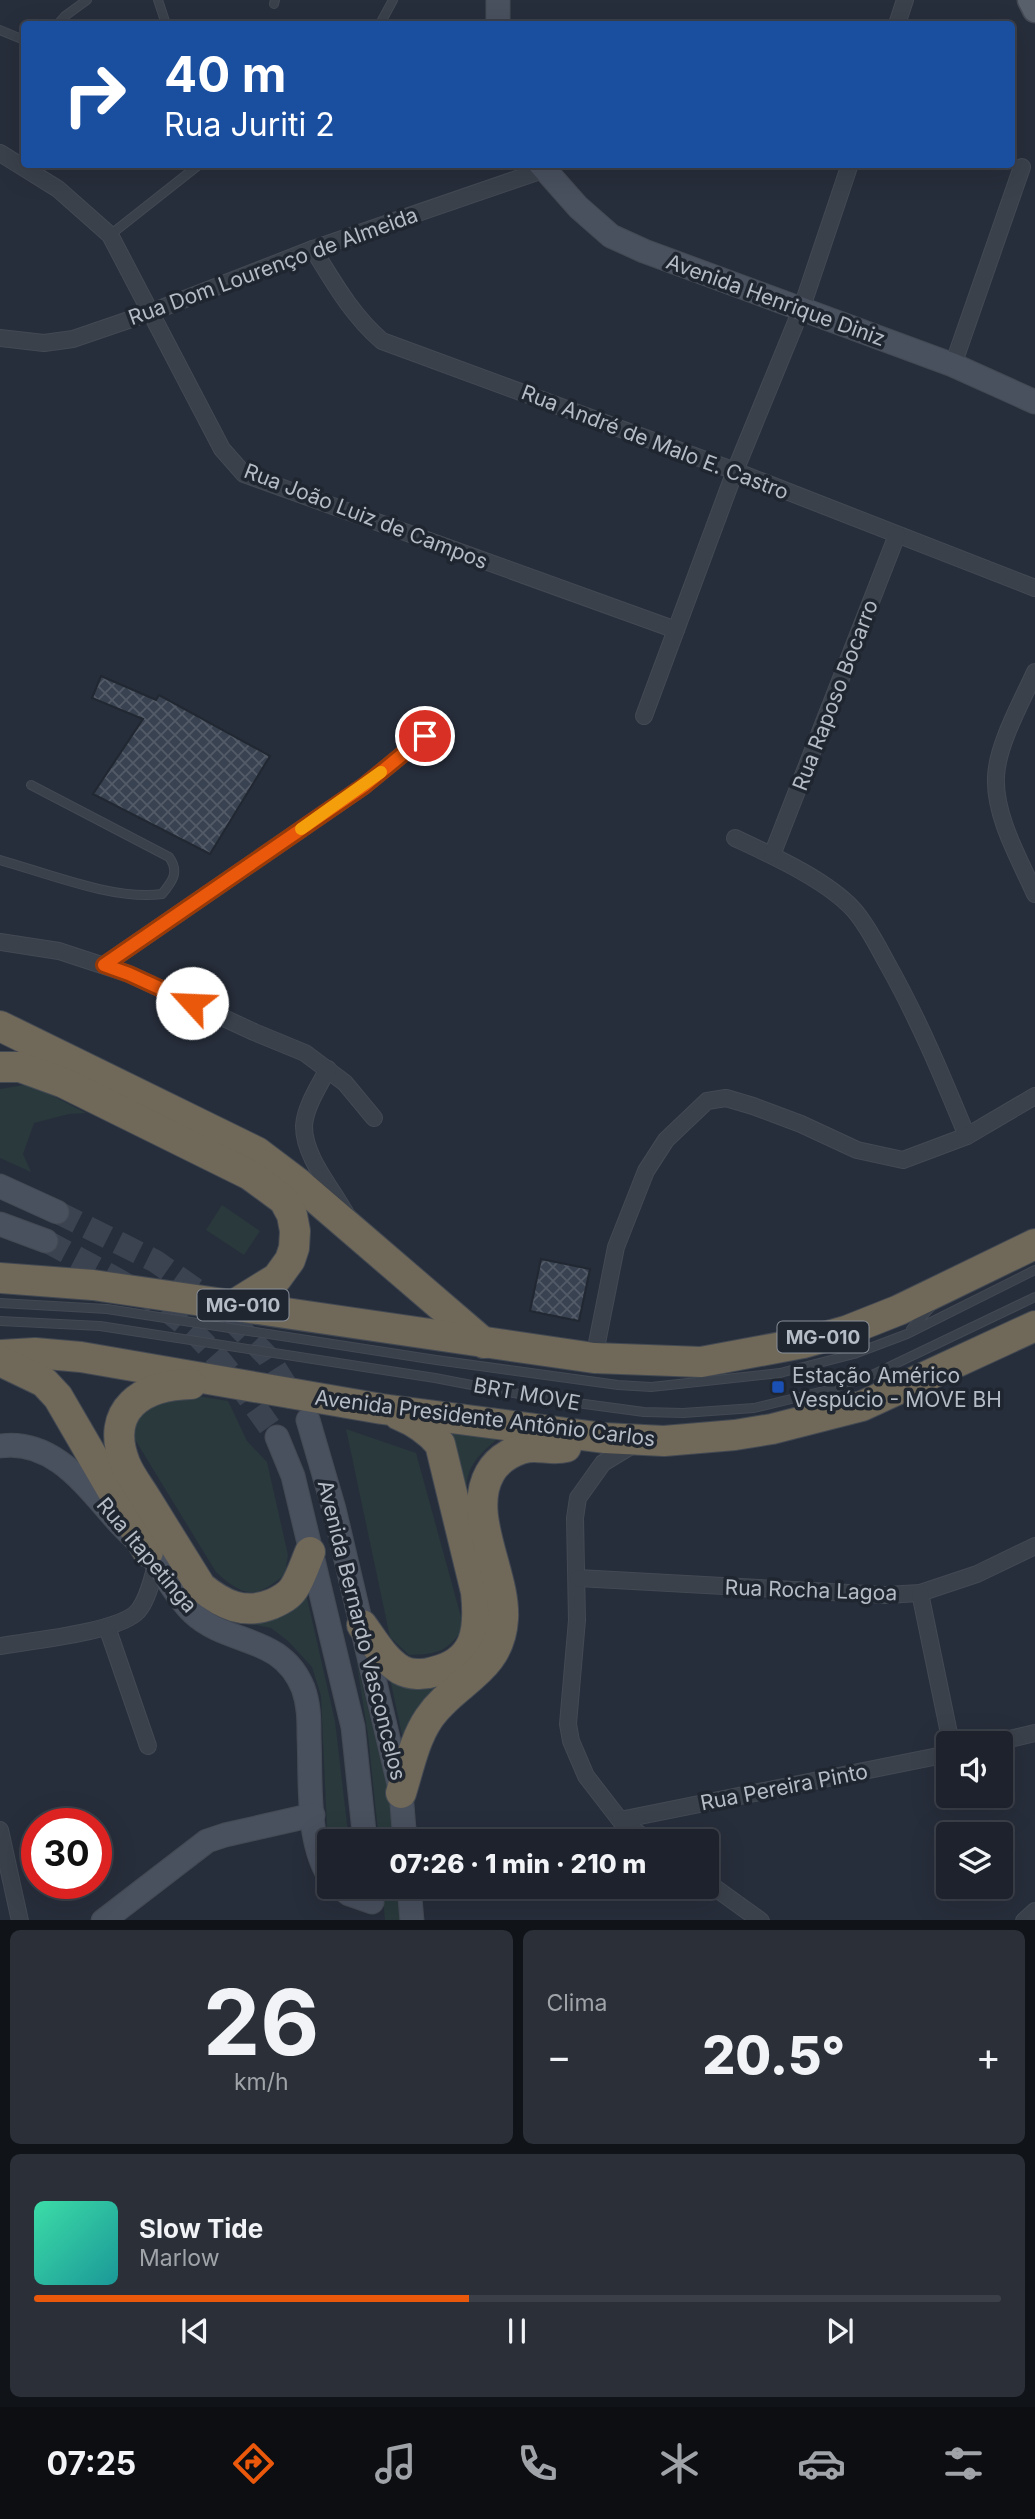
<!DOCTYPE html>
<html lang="pt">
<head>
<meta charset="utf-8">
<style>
  :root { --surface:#1d222c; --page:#2a2f38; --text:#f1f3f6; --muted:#a0a4a9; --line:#3b3f48; --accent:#ea580c }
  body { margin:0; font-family:Inter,sans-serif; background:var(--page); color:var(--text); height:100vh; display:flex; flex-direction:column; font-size:26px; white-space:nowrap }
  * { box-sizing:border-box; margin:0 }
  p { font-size:23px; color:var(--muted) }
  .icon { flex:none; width:38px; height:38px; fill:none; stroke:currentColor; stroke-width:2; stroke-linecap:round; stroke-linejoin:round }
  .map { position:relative; height:1920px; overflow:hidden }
  .panel { display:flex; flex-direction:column; gap:10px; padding:10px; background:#101318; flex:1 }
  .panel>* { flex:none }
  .guide { position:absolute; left:21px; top:21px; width:994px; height:147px; border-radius:7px; box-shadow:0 7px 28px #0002,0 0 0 2px var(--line); background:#1a4fa0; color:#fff; overflow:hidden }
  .fabs { position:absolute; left:936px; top:1731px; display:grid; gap:14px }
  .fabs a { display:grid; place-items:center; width:77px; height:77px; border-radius:7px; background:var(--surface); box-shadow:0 7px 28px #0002,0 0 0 2px var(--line); font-size:35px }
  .speed { position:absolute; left:21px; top:1808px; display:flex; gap:14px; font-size:35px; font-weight:700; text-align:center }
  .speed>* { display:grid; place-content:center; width:91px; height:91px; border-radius:50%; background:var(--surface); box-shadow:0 7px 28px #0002,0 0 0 2px var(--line); line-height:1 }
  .speed .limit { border:10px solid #d22; background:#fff; color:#111 }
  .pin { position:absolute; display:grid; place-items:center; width:60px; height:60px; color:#fff; margin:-30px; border:4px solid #fff; border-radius:50%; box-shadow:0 2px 7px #0007 }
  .me { position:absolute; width:77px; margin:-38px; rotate:295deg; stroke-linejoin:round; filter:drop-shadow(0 0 5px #0008) }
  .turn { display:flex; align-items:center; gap:24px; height:147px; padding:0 28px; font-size:32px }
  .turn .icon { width:91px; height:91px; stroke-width:2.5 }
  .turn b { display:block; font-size:49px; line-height:60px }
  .big { font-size:52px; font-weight:800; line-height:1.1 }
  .panel .widget { flex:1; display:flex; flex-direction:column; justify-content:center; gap:10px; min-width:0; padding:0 24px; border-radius:10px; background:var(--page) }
  .panel .dial { align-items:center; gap:0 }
  .dial b { font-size:91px; line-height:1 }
  .song { display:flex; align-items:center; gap:21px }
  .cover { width:84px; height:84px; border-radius:10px; background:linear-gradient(135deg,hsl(160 70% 55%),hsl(180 70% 35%)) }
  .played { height:7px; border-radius:4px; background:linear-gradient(90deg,var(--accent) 45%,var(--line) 45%) }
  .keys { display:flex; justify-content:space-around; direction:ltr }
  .heat { display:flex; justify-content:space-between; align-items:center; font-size:38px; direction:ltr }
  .panel .tiles { flex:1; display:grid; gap:10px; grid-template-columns:1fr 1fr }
  .widget:last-child { grid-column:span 2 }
  .trip { position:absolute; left:317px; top:1829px; width:402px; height:70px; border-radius:7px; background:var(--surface); box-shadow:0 7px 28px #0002,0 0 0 2px var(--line); font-weight:800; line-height:70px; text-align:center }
  .tab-bar { display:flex; height:112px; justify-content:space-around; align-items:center; background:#0c0e12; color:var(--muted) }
  .tab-bar .icon { width:49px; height:49px }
  .tab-bar .selected { color:var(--accent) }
  .tab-bar b { font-size:32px; color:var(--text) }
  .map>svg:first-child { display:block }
  .grass { fill:#29393c }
  .building { fill:url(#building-cross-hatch); stroke:#212832; stroke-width:2 }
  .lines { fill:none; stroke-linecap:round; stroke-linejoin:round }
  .secondary-tunnel { stroke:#3c4350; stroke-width:23; stroke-dasharray:23 11; stroke-linecap:butt }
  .lane-casing { stroke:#434a54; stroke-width:10 }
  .street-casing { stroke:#434a54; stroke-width:18 }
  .secondary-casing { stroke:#434a54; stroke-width:25 }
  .primary-casing { stroke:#434a54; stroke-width:27 }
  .highway-casing { stroke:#424953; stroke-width:32 }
  .lane { stroke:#3a414b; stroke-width:8 }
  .street { stroke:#3a414b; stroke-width:16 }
  .secondary { stroke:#49505e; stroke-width:23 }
  .primary { stroke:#58606b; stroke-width:24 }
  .highway { stroke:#706858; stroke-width:30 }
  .route-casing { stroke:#983908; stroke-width:18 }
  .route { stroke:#ea580c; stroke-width:12 }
  .slow { stroke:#f59e0b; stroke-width:12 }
  .transit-dot { fill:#1a4fb4; stroke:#1f2630; stroke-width:2.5 }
  .labels { text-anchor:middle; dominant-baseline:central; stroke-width:7; stroke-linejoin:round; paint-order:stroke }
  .shield { fill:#1f2630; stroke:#898f99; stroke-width:2 }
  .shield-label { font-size:19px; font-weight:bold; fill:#b6bcc6 }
  .street-label { font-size:21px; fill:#b6bcc6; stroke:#1f2630 }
  .poi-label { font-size:21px; fill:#b6bcc6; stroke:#1f2630; text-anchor:start }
</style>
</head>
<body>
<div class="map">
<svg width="1035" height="1921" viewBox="0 0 1035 1921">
  <defs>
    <pattern id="building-cross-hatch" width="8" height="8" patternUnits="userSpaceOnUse" patternTransform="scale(1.75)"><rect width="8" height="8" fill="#394250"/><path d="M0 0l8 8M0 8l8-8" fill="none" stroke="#535b68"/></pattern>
  </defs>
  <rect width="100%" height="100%" fill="#272e3b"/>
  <g class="grass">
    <path d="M30,1084L86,1113L69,1114L34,1123L23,1154L31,1172L0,1158V1089Z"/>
    <path d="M222,1205L260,1231L244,1255L206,1230Z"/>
    <path d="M173,1392L228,1401L247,1441L267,1462L288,1555L285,1574C257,1599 244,1598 216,1572L134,1438L133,1425L138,1409Z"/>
    <path d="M436,1426L502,1435C488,1447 470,1460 467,1481C463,1514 485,1558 492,1589C495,1601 498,1614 496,1626C488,1664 462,1669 438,1692C424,1707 413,1722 403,1739L389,1674C415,1686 434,1691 459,1673C479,1659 493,1640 494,1616C496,1590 481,1562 473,1538C461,1500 453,1462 436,1426Z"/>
    <path d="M346,1429L416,1453L464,1628C446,1652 439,1654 409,1655L390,1637Z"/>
    <path d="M304,1585L335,1721L349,1841H332L327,1828L321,1696L312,1667L288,1641L271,1628L237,1621Z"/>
    <path d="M356,1659L389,1795L394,1841H379L368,1735Z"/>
    <path d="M382,1887H398L401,1920H385Z"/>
  </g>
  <g class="building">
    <path d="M101,676L156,700L159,695L270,756L210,854L93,794L143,719L92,698Z"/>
    <path d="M541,1259L590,1269L579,1321L530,1311Z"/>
  </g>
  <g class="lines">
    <g class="secondary-tunnel">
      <path d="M57,1212L155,1261L215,1303L268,1357L297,1403"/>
      <path d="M46,1241C93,1267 144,1290 185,1325C222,1356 249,1399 277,1437"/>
    </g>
    <g class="lane-casing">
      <g id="lane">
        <path d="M158,0L166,24"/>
        <path d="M274,4L275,0"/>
        <path d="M58,24L65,16L87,0"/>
        <path d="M380,24L393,0"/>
        <path d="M0,30L24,40"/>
        <path d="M110,235L200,164"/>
        <path d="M0,860C46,873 116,901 162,894C172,882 180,872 169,857L31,785"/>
        <path d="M0,1303L107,1309L436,1360L618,1385L651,1387L780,1373L854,1354L907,1334L1035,1270"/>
        <path d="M0,1321L100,1326L435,1378L540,1398L644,1412L683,1413L754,1408L828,1390L872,1375L1035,1297"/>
        <path d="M911,1329L931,1307"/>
      </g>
    </g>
    <g class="street-casing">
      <g id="street">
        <path d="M897,24L905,0"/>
        <path d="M0,153L58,189L110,235L222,449L244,474L676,630"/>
        <path d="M313,249C334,283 352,315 382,341L735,471L1035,588"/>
        <path d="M0,338L44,343L73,339L149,313L313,249L543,170"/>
        <path d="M953,365L1022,167"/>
        <path d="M1035,672C1022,701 997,745 996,777C994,816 1020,860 1035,894"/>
        <path d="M644,716L735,471L801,310L850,164"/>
        <path d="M735,838C771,855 827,880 854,910C868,926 878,947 888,965C919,1020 943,1078 967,1136"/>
        <path d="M772,855L897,535"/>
        <path d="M0,942L59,951L129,974L254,1032L305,1053L345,1083L374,1118"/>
        <path d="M104,965L364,786L425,736"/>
        <path d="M328,1069C319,1086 305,1107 304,1126C304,1158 333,1189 347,1216"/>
        <path d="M594,1358L616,1247L646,1171L666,1140L707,1101L726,1098L753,1106L801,1124L857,1150L903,1160L967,1136L1035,1096"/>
        <path d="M636,1443L603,1463L578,1498L575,1518L577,1620L568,1724L571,1741L586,1776L620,1820L649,1841"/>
        <path d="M578,1578L886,1595L920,1593L977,1574L1035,1546"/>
        <path d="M920,1593L951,1743"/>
        <path d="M107,1627L148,1746"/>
        <path d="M0,1646C30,1641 120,1632 138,1611C148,1599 152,1579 156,1565"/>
        <path d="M993,1743L1035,1733"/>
        <path d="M620,1820L948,1754"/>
        <path d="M0,1830L20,1921"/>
        <path d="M707,1882L761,1921"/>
        <path d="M1024,1921L1035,1911"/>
      </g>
    </g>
    <g class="secondary-casing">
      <g id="secondary">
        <path d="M498,24V0"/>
        <path d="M540,164L578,207L611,236L644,251L953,365L1035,402"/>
        <path d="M0,1186L57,1212"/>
        <path d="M0,1224L46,1241"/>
        <path d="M308,1420L334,1509L401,1793L405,1841"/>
        <path d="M277,1437L293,1476L353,1727L365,1841"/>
        <path d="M0,1446C56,1438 89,1491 122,1526C131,1536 141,1543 149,1553C164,1572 175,1596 193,1613C228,1646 281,1634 303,1688C309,1704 309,1720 309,1736C311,1778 306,1840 329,1876"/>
        <path d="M339,1886L349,1894L372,1902"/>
        <path d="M409,1886L412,1921"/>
        <path d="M103,1921L207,1841L225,1835L313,1815"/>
      </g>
    </g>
    <g class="primary-casing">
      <path id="primary" d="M1030,0L1035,10"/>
    </g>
    <g class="highway-casing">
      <g id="highway">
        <path d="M0,1026L257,1152L298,1183L484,1343"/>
        <path d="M0,1067H20L64,1083L250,1175L284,1200L292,1215L295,1231L294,1248L290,1260L277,1278L235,1304"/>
        <path d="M0,1278L93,1285L594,1358L701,1362L803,1343L846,1331L899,1310L1035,1244"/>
        <path d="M0,1355L35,1353L81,1357L382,1409L604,1438L664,1441L735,1435L772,1429L862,1406L1035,1326"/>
        <path d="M0,1361L44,1382L58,1397L148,1552"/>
        <path d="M191,1384C143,1385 104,1409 125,1463C130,1476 140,1488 147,1500C165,1529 183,1558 201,1587C223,1605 244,1615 272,1604C281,1600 289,1596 294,1588C301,1577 305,1564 310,1552"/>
        <path d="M362,1625C373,1640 384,1660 401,1670C410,1675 424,1675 433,1672C477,1662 480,1630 476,1592L440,1444C428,1430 416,1422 399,1415"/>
        <path d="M401,1793C409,1768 414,1740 429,1718C454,1681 500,1672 503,1619C506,1574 466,1515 490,1473C498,1458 518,1447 534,1447C545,1447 555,1450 566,1447"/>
      </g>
    </g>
    <use href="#lane" class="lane"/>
    <use href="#street" class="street"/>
    <use href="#secondary" class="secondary"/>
    <use href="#primary" class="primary"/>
    <use href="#highway" class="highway"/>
  </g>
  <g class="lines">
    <g class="route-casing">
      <path id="route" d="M192,1003L129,974L104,965L364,786L425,736"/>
    </g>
    <use href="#route" class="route"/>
    <path class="slow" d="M301,829L381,772"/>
  </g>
  <rect class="transit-dot" x="771" y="1380" width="14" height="14" rx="3.5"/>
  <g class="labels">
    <g class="shield">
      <rect x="197.5" y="1289.5" width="91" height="31" rx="5"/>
      <rect x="777.5" y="1321.5" width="91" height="31" rx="5"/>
    </g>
    <g class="shield-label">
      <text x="243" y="1305">MG-010</text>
      <text x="823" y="1337">MG-010</text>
    </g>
    <g class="street-label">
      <text transform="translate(273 266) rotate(-20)">Rua Dom Lourenço de Almeida</text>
      <text transform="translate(776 300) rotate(20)">Avenida Henrique Diniz</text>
      <text transform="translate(655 442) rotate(21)">Rua André de Malo E. Castro</text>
      <text transform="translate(366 516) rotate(21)">Rua João Luiz de Campos</text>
      <text transform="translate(835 695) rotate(-69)">Rua Raposo Bocarro</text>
      <text transform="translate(527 1394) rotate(10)">BRT MOVE</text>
      <text transform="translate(485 1418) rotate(7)">Avenida Presidente Antônio Carlos</text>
      <text transform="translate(147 1555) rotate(50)">Rua Itapetinga</text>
      <text transform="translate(811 1590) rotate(2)">Rua Rocha Lagoa</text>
      <text transform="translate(362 1630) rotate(76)">Avenida Bernardo Vasconcelos</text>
      <text transform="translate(784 1787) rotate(-11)">Rua Pereira Pinto</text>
    </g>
    <g class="poi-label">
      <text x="792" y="1375">Estação Américo<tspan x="792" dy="24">Vespúcio - MOVE BH</tspan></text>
    </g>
  </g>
</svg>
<div class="fabs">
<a><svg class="icon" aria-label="sound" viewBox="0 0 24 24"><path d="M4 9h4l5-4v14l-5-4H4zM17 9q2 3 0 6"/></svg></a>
<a><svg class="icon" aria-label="layers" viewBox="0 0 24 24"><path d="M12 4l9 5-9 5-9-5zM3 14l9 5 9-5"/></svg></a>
</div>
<div class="speed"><div class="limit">30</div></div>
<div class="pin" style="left:425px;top:736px;background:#d93025"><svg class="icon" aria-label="arrive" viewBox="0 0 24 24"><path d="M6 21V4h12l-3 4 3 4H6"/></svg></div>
<svg class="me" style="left:192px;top:1003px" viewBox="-20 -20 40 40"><circle r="19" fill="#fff"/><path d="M0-13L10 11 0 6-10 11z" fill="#ea580c"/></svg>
<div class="trip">07:26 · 1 min · 210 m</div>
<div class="guide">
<div class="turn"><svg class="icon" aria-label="right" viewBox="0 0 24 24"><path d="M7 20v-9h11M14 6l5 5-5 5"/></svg><div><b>40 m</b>Rua Juriti 2</div></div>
</div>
</div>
<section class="panel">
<div class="tiles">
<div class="widget dial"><b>26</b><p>km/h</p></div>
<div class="widget"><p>Clima</p>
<div class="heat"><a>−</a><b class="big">20.5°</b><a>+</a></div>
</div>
<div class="widget">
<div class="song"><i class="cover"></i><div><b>Slow Tide</b><p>Marlow</p></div></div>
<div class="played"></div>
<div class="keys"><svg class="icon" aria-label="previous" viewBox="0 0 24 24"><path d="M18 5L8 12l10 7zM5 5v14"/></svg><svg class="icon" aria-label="pause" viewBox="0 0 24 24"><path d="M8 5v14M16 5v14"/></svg><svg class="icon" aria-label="next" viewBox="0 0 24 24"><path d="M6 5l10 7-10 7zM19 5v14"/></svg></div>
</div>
</div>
</section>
<nav class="tab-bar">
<b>07:25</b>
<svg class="icon selected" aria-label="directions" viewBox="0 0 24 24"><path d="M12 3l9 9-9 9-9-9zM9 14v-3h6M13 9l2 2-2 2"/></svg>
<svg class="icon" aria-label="music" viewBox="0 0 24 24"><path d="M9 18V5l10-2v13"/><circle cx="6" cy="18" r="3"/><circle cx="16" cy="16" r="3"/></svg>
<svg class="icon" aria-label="phone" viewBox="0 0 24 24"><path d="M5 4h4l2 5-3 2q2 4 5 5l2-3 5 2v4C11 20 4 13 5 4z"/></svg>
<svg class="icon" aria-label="climate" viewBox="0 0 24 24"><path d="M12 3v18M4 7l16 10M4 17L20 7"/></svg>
<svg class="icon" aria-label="car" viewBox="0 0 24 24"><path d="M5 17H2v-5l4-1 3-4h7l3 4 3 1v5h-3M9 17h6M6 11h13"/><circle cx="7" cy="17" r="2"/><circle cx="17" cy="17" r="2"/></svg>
<svg class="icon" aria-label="filters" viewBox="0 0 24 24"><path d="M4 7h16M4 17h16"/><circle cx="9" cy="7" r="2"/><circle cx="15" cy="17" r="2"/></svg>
</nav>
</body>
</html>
